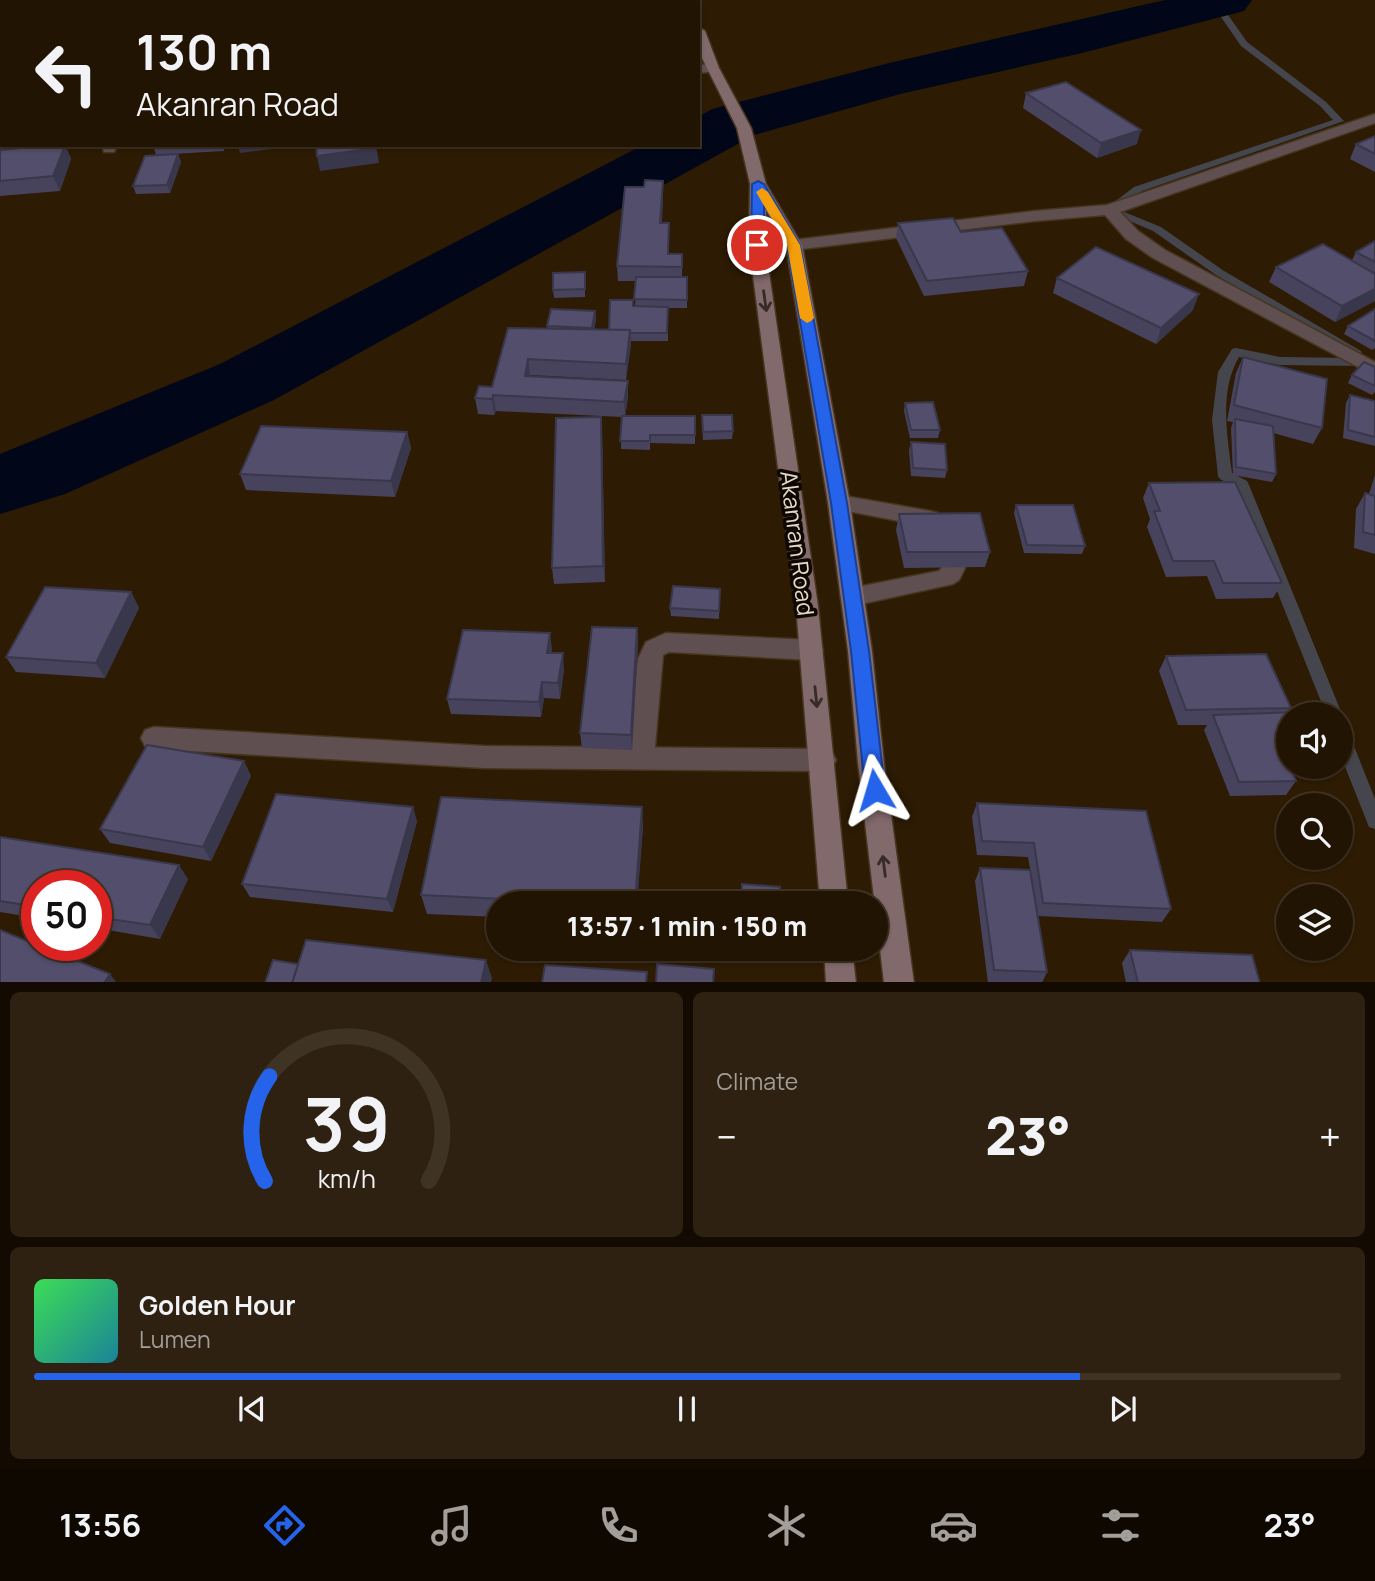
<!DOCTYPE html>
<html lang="en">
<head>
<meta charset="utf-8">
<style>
  :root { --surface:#221402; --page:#2e2111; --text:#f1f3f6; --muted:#a29e99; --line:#3f3324; --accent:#2563eb }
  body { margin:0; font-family:Manrope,sans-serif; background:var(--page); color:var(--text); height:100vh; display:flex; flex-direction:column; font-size:26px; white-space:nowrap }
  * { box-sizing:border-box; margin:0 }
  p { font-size:23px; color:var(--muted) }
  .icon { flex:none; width:38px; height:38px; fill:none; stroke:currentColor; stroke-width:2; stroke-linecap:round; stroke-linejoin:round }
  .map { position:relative; height:982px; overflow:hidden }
  .sheet { display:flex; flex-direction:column; gap:10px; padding:10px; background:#130b01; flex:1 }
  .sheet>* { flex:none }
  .top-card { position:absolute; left:0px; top:0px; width:700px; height:147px; box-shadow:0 2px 5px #0004,0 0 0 2px var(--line); background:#221402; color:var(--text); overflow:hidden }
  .tools { position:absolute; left:1276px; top:702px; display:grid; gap:14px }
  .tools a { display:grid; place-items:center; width:77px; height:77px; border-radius:50%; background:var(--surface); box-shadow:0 2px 5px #0004,0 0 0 2px var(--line); font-size:35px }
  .speed { position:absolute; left:21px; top:870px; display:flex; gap:14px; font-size:35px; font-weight:700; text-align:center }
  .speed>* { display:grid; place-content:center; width:91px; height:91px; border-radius:50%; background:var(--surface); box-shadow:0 2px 5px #0004,0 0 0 2px var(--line); line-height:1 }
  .speed .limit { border:10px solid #d22; background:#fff; color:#111 }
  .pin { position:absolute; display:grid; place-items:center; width:60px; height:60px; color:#fff; margin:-30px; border:4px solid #fff; border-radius:50%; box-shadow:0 2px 7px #0007 }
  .me { position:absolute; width:77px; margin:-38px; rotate:353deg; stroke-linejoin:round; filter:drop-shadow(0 0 5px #0008) }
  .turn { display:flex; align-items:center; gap:24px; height:147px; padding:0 21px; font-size:32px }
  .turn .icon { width:91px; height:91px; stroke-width:2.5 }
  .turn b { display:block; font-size:49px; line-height:60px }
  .big { font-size:52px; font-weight:800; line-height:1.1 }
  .sheet .widget { flex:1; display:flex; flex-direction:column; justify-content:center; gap:10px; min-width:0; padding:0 24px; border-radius:10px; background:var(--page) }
  .sheet .dial { align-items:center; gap:0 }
  .dial svg { height:182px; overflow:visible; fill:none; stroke:var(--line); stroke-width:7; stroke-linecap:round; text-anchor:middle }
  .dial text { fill:var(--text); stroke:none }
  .song { display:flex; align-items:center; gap:21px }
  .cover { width:84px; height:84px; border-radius:10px; background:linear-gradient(135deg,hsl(130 70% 55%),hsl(190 70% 35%)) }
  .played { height:7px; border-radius:4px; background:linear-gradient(90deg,var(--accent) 80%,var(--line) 80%) }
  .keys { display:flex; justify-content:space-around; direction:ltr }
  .heat { display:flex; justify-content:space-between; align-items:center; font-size:38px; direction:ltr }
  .sheet .tiles { flex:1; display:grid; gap:10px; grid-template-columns:1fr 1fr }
  .widget:last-child { grid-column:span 2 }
  .trip { position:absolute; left:486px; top:891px; width:402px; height:70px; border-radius:35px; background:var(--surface); box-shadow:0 2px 5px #0004,0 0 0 2px var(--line); font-weight:800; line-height:70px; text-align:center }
  .menu { display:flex; height:112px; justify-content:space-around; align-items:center; background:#0e0801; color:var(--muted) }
  .menu .icon { width:49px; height:49px }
  .menu .active { color:var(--accent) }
  .menu b { font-size:32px; color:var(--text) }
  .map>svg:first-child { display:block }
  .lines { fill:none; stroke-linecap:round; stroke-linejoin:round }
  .stream { fill:#45464d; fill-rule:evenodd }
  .river { fill:#010718; fill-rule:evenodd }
  .lane-casing { stroke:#47361f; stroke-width:3 }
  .street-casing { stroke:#47361f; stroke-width:3 }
  .secondary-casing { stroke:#47361f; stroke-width:3 }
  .lane { fill:#5f4f50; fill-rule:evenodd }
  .street { fill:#5f4f50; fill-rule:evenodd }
  .secondary { fill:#82696b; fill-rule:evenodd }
  .wall { fill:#47435c }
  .shaded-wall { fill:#39374b }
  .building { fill:#524e6b; stroke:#39374b; stroke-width:2 }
  .oneway { stroke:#372a27 }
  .route { fill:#2563eb; stroke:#184099; stroke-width:2 }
  .slow { fill:#f59e0b }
  .labels { text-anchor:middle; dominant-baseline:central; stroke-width:7; stroke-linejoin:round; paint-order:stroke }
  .street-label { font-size:23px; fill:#e5d9ca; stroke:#0f0802 }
</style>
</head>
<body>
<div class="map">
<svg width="1375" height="983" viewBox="0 0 1375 983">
  <rect width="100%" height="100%" fill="#2d1b03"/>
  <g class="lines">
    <g class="stream">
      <path d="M1213,2H1219L1247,42L1326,102L1344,121L1142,191L1117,209L1161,227L1224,271L1361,351L1365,362L1359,366L1280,365L1239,357C1219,391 1227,435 1232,473L1247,481L1249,485L1342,714L1340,718V714H1326L1236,488L1220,479L1218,476L1212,420L1218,372L1232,349L1236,348L1280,357L1351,358L1350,353L1216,275L1153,231L1104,210L1134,187L1333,120L1320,106L1241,46L1212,4Z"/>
      <path d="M1340,724L1346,726L1348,731L1375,799V829L1369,827L1340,754Z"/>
    </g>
    <path class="river" d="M1165,0H1252L1244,11L1082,53L900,94L754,135L274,400L65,494L0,514V454L220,364L643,145H698V117L712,109L889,63Z"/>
    <g class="lane-casing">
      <g id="lane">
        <path d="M712,64L719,68L717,71L698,73V65Z"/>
        <path d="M102,145H118L114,152H104Z"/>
        <path d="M839,495L930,511L938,513L941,519L938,525L930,527L832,508L828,503L832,498Z"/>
        <path d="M954,559L962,562L965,568L959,580L953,584L852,606L844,603L841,597L844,591L852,588L939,571L946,562Z"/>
        <path d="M666,633L811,640L819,643L823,650L819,657L811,660L669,652L663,655L654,758L650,766L641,769L632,766L628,758L638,659L646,642Z"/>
      </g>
    </g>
    <g class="street-casing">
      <g id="street">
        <rect x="0" y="72" width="2" height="8"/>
        <path d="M1375,114V123L1120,212L1138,231L1165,250L1375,362V376L1153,258L1126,239L1105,215L1035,221L794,250L786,245L794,240L1035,211L1107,205Z"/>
        <path d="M154,727L484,746L823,749L832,752L836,760L832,768L823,771L484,768L154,749L145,746L141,738L145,730Z"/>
      </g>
    </g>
    <g class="secondary-casing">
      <g id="secondary">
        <path d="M680,0H692L693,2H680Z"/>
        <path d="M698,27L705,31L719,68L751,128L766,184L802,245L850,503L872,651L884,763L914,983H884L858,763L848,651L828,503L786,245L766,211L765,245L818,606L848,903H820L796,606L749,245L750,184L737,128L698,50Z"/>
        <path d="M824,948H852L856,983H826Z"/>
      </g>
    </g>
    <use href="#lane" class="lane"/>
    <use href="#street" class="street"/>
    <use href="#secondary" class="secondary"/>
  </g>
  <g class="wall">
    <path d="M0,0H77V1L65,2H2V53H0Z"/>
    <path d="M0,81L2,145H65L71,159L60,191L0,196Z"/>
    <path d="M1026,93L1137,144L1097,158L1023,108Z"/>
    <path d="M1375,136V172L1350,159L1356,144Z"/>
    <path d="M153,145H225L224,151L156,155Z"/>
    <path d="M178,154L181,162L170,193L136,194L133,186Z"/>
    <path d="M663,181L662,223H669V254H682V277H687V308H668V341H631L626,380L530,375V377L628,381V397L625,416H695V444L650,443V450L621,449L622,417L496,411L494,415L478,414L475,398L492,387L548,329L547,326L595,311L596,319L594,330H609L633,306H635L636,281H618L617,266L644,187Z"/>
    <path d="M898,223L961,232L1028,271L1024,286L924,296L896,238Z"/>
    <path d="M1375,241V301L1335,322L1269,282L1276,267L1352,260L1356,252Z"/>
    <path d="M585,272V297L554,298L553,290Z"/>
    <path d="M1057,278L1193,310L1156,344L1053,293Z"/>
    <path d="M1375,309V348L1372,350L1344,334L1348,326Z"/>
    <path d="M1243,357L1322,428L1313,444L1273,433L1276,474L1272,482L1233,475L1231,428L1233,422L1227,421L1236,373Z"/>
    <path d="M1375,367V392L1372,395L1348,383L1352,375Z"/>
    <path d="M1350,395L1375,401V446L1343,438L1346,403Z"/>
    <path d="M905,403L940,430L938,438H910L904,411Z"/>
    <path d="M702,415L733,431L732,439L703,440Z"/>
    <path d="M407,432L411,448L395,497L246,490L240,474Z"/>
    <path d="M602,432L605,582L554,584L552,568Z"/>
    <path d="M911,442L947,470L945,478L911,476L909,450Z"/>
    <path d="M1375,475V554L1354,548L1356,509L1365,493L1369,494Z"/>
    <path d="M1149,483L1282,583L1273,598L1216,599L1207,576L1166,577L1147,527L1150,519L1143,498Z"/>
    <path d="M1016,505L1085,546L1082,554L1024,553L1014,513Z"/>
    <path d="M899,514L990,552L985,567L904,568L896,530Z"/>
    <path d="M720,589L719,619L671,616L670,608Z"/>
    <path d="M131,592L139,608L105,678L16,672L6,657Z"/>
    <path d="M637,628L638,644L632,750L582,748L580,733Z"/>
    <path d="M552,649L551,653L564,669L560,699L544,698L541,717L451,714L447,699Z"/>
    <path d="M1166,656L1291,708L1288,712V753H1284L1296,781L1286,795L1230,796L1204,730L1207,725H1178L1159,671Z"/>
    <path d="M244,761L251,776L211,861L110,843L100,829Z"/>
    <path d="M977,803L1171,909L1162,922L1038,916L1047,972L1042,983H988L975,881L980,868L1030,869L1028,857L977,855L972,817Z"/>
    <path d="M417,821L393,912L250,897L242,884Z"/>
    <path d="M643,827L637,903H499V917L427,914L421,895Z"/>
    <path d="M0,837L188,879L160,939L96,928V886H37V918L0,912Z"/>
    <path d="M673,948H793L792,958Z"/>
    <path d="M1130,950L1260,983H1126L1122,963Z"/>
  </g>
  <g class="shaded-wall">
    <path d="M507,0H538L539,2H508Z"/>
    <path d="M1141,130L1137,144L1097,158L1101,143Z"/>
    <path d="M0,144H2V145H55L0,160Z"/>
    <path d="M65,145L71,159L60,191L53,176Z"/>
    <path d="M238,145H303L240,153Z"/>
    <path d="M376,145L379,163L320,171L317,156Z"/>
    <path d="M178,154L181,162L170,193L167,185Z"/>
    <path d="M663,181V196L661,238L660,223Z"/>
    <path d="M1375,289V301L1335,322L1342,306Z"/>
    <path d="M1199,294L1193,310L1156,344L1161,328Z"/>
    <path d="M595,311L596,319L593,336L592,328Z"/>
    <path d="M630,330L631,346L626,380V364Z"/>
    <path d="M528,359L530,375L527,392L525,376Z"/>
    <path d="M628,381V397L625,417L624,402Z"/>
    <path d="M493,395L496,411L494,415L492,399Z"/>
    <path d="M601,417L602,432L605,582L603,566Z"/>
    <path d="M407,432L411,448L395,497L391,481Z"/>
    <path d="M131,592L139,608L105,678L96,663Z"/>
    <path d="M637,628L638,644L632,750L631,735Z"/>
    <path d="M550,633L552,649L549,668L547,653Z"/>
    <path d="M563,653L564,669L560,699L558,683Z"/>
    <path d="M542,682L544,698L541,717L539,702Z"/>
    <path d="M244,761L251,776L211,861L203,847Z"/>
    <path d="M413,807L417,821L393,912L387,899Z"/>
    <path d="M642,807L643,827L637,903H635Z"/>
    <path d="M179,865L188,879L160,939L150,925Z"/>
    <path d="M486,960L492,978L491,983H481Z"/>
    <path d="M110,974L117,983H104Z"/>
  </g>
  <g class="building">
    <path d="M0,0H29L28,2H2V38H0Z"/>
    <rect x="79" y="0" width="53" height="2"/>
    <path d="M174,0H256V2H175Z"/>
    <path d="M281,0H332L333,2H282Z"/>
    <path d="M401,0H424L425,2H402Z"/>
    <path d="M462,0H485L480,2H464Z"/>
    <path d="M540,0H583L584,1L578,2H541Z"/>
    <rect x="0" y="81" width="2" height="28"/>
    <path d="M1066,82L1141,130L1101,143L1026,93Z"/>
    <rect x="0" y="116" width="2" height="28"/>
    <path d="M1375,136V154L1356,144Z"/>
    <path d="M53,145H65L53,176L0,181V150Z"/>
    <path d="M316,145H376V148L317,156Z"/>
    <path d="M178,154L167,185L133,186L145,156Z"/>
    <path d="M645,180L663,181L660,223H669L668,254H682V267L617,266L625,187H644Z"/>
    <path d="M953,218L961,232L1002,228L1028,271L927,281L898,223Z"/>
    <path d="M1375,241V262L1356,252Z"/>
    <path d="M1323,244L1375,274V289L1342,306L1276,267Z"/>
    <path d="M1096,247L1199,294L1161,328L1057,278Z"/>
    <path d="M585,272V289L553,290V273Z"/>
    <path d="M636,277H687V300L634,299Z"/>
    <path d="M610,300H633V306L668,307L667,333H630V330H609Z"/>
    <path d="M551,309L595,311L592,328L547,326Z"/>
    <path d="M1375,309V341L1348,326Z"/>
    <path d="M508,328L630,330L626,364L528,359L525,376L628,381L624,402L493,395L492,399L475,398L479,386L492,387Z"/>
    <path d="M1243,357L1327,379L1322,428L1234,405Z"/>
    <path d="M1364,362L1375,367V386L1352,375Z"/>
    <path d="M1350,395L1375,401V437L1348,430Z"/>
    <path d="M933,402L940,430H911L905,403Z"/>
    <path d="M702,415H732L733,431L703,432Z"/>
    <path d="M622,416H695V435H650V441H620Z"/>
    <path d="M601,417L603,566L552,568L556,418Z"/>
    <path d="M1235,419L1273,426L1276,474L1236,467Z"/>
    <path d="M261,426L407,432L391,481L240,474Z"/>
    <path d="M911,442L945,444L947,470L913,468Z"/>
    <path d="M1235,482L1282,583H1223L1214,561H1173L1154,511H1160L1149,483Z"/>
    <path d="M1365,493L1375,496V535L1363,532Z"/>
    <path d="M1016,505H1073L1085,546L1027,545Z"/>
    <path d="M980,513L990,552H907L899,514Z"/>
    <path d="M673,586L720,589L719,611L670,608Z"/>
    <path d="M45,587L131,592L96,663L6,657Z"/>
    <path d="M592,627L637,628L631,735L580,733Z"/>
    <path d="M463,630L550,633L547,653H563L558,683L542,682L539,702L447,699Z"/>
    <path d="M1266,654L1291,708L1186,710L1166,656Z"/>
    <path d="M1298,712L1299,714H1288V739H1278L1288,762V766H1290L1296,781L1239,782L1213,715Z"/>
    <path d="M147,745L244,761L203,847L100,829Z"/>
    <path d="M276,794L413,807L387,899L242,884Z"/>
    <path d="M441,797L642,807L635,903H585L421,895Z"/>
    <path d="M977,803L1146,811L1171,909L1043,903L1034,843L982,841Z"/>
    <path d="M0,837L179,865L150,925L96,917V886H37V907L0,901Z"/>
    <path d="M980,868L1030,870L1047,972L994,970Z"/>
    <path d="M742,884L780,887L779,903H741Z"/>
    <path d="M0,930L37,945L110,974L104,983H0Z"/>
    <path d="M306,940L486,960L481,983H292Z"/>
    <path d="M760,948H793V951Z"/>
    <path d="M1130,950L1252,955L1260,983H1138Z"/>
    <path d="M273,960L298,964L292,983H265Z"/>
    <path d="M657,964L714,969L713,983H656Z"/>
    <path d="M545,965L647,972L646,983H542Z"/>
  </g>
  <defs><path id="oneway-shaft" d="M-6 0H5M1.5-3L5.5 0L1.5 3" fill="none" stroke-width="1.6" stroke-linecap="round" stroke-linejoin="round" transform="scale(1.75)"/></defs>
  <g class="oneway">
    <use href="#oneway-shaft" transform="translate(765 301) rotate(82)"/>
    <use href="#oneway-shaft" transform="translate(816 697) rotate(84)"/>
    <use href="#oneway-shaft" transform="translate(884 866) rotate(-97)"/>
  </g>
  <path class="route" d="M758,181L764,184L800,245L847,503L869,651L885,790L882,797L875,799L868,797L865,790L851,651L831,503L787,245L764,205V245L757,249L751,245L752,184Z"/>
  <path class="slow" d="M762,188L768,192L800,245L814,318L811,321L807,323L800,318L787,245L756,192Z"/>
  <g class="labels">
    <g class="street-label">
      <text transform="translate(798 543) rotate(83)">Akanran Road</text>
    </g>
  </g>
</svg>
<div class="tools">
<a><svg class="icon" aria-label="sound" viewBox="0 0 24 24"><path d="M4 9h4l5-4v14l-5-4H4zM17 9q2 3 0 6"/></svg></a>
<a><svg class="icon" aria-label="search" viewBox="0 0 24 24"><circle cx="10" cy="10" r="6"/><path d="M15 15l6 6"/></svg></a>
<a><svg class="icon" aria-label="layers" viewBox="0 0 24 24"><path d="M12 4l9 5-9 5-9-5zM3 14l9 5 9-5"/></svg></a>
</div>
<div class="speed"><div class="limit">50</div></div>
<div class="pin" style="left:757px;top:245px;background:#d93025"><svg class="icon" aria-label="arrive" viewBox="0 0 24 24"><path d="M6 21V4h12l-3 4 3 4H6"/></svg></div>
<svg class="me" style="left:875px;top:790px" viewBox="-20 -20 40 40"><path d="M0-17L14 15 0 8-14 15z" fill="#2563eb" stroke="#fff" stroke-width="4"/></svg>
<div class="trip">13:57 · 1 min · 150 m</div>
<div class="top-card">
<div class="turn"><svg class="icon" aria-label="left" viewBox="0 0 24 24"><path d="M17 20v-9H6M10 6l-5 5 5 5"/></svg><div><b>130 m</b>Akanran Road</div></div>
</div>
</div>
<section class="sheet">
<div class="tiles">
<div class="widget dial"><svg viewBox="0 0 100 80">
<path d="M14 69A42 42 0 1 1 86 69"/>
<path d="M14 69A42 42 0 0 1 16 23" stroke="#2563eb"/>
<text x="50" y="56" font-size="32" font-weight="700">39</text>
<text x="50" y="72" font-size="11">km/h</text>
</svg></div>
<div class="widget"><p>Climate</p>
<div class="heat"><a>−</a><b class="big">23°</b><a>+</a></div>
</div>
<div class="widget">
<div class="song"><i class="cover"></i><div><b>Golden Hour</b><p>Lumen</p></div></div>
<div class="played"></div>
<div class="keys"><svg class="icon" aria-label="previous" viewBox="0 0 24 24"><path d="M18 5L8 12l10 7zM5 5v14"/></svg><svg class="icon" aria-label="pause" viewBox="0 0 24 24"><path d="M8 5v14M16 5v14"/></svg><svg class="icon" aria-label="next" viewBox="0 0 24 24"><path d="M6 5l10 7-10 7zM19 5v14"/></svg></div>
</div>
</div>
</section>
<nav class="menu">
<b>13:56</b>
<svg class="icon active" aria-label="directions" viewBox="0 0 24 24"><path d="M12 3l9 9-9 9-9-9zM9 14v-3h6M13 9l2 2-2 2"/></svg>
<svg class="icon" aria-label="music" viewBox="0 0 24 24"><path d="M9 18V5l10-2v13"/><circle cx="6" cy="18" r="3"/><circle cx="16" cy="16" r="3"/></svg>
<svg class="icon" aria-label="phone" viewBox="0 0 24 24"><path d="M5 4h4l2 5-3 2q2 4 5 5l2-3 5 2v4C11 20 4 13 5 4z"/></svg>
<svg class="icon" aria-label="climate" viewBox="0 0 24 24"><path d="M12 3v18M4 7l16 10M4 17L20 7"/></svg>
<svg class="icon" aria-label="car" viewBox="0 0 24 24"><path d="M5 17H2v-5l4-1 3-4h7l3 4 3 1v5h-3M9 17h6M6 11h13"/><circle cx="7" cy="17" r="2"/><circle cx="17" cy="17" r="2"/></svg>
<svg class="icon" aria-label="filters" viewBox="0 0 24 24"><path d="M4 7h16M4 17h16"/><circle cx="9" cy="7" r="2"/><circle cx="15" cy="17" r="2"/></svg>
<b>23°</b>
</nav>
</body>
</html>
